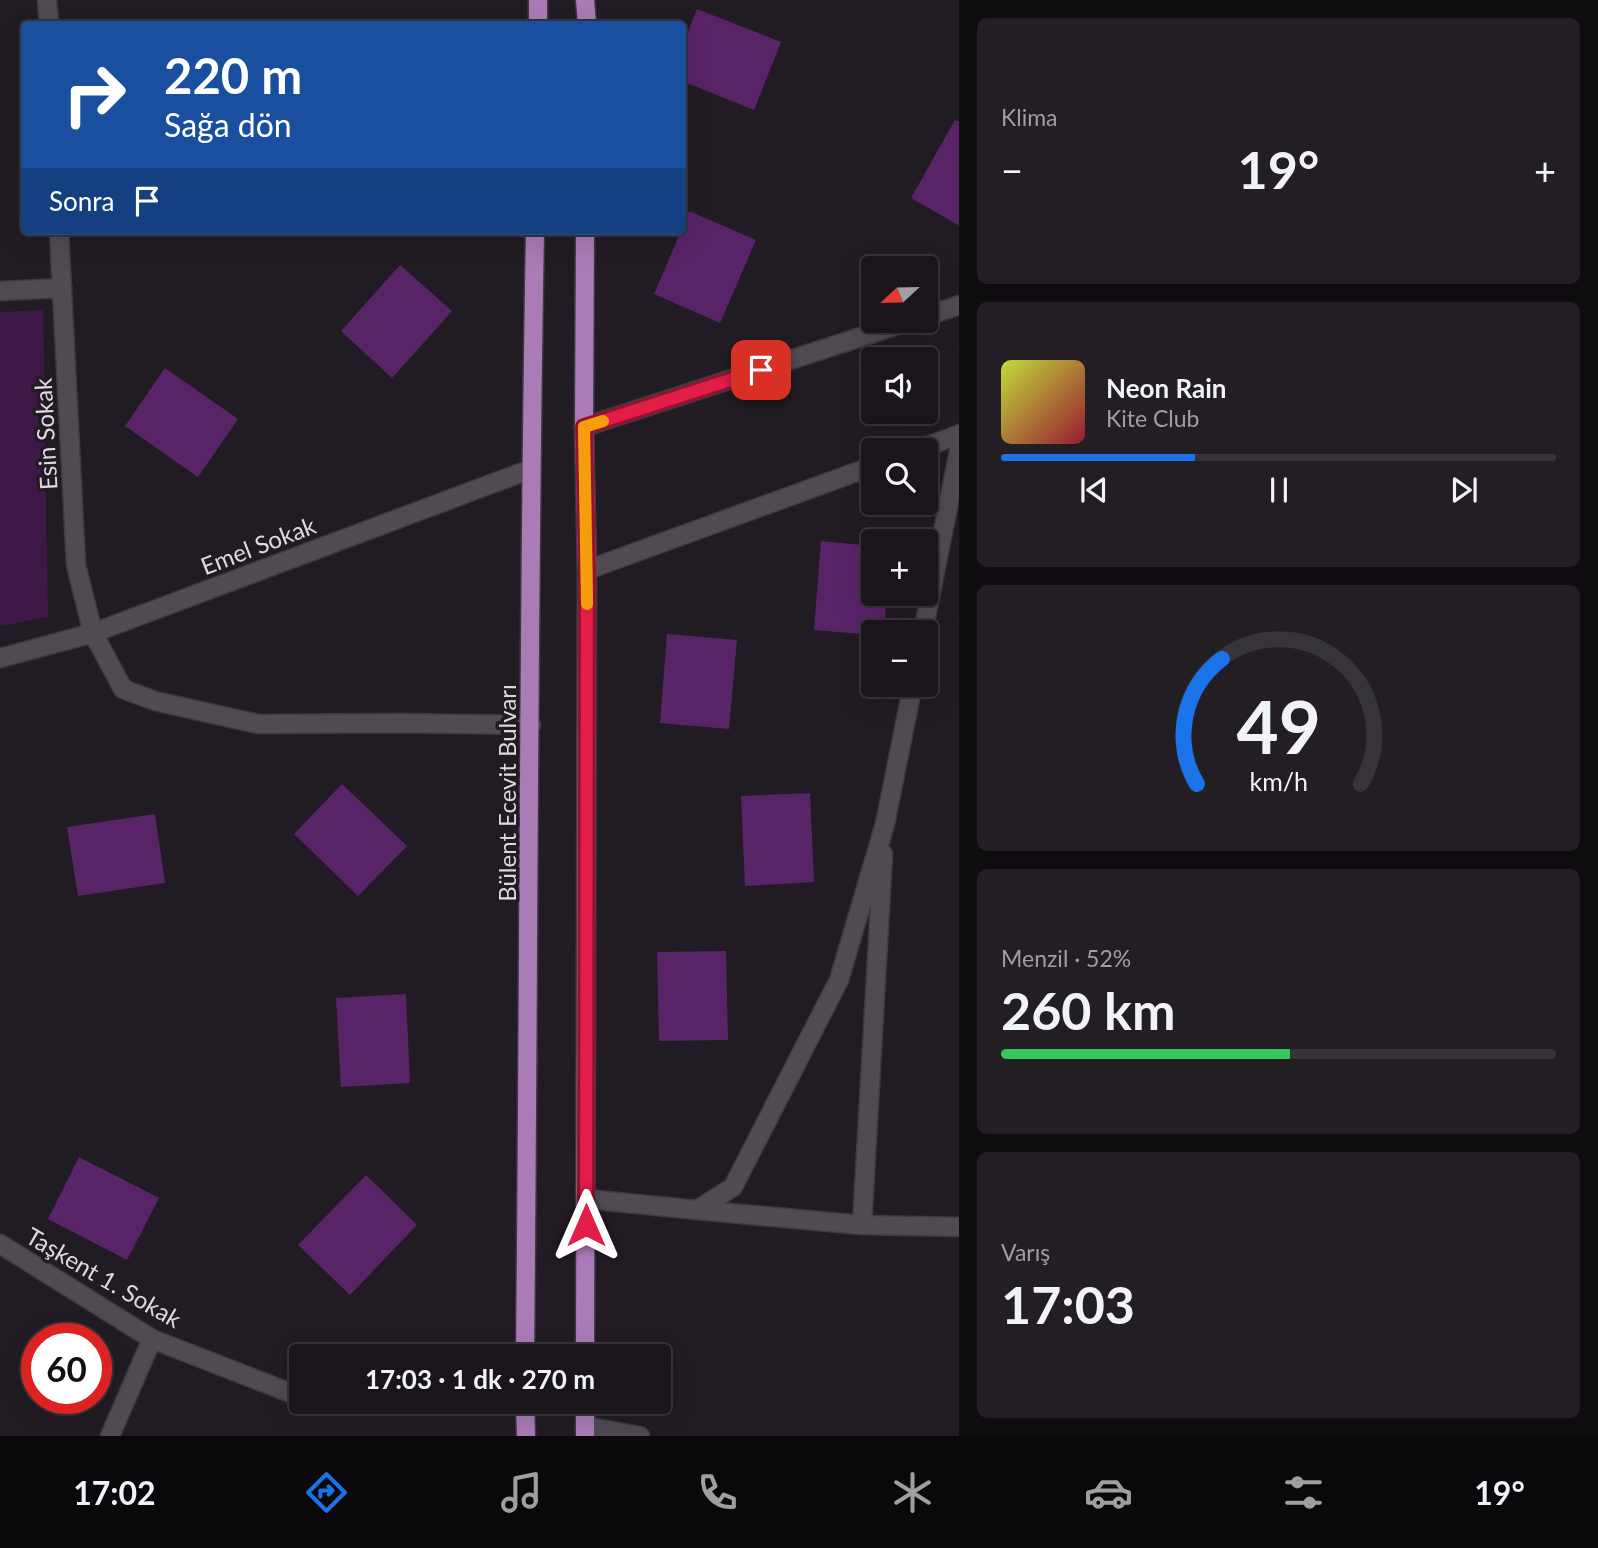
<!DOCTYPE html>
<html lang="tr">
<head>
<meta charset="utf-8">
<style>
  :root { --surface:#19151a; --page:#221e23; --text:#f1f3f6; --muted:#9f9fa2; --line:#373439; --accent:#1a73e8 }
  body { margin:0; font-family:Lato,sans-serif; background:var(--page); color:var(--text); height:100vh; display:flex; flex-direction:column; font-size:26px; white-space:nowrap }
  * { box-sizing:border-box; margin:0 }
  p { font-size:23px; color:var(--muted) }
  .icon { flex:none; width:38px; height:38px; fill:none; stroke:currentColor; stroke-width:2; stroke-linecap:round; stroke-linejoin:round }
  .map { position:relative; flex:1; overflow:hidden }
  .sheet { display:flex; flex-direction:column; gap:18px; padding:18px; background:#0e0c0e; width:639px }
  .sheet>* { flex:none }
  .hud { position:absolute; left:21px; top:21px; width:665px; height:214px; border-radius:7px; box-shadow:0 7px 28px #0002,0 0 0 2px var(--line); background:#1a4fa0; color:#fff; overflow:hidden }
  .needle { width:46px; rotate:248deg }
  .tools { position:absolute; left:861px; top:256px; display:grid; gap:14px }
  .tools a { display:grid; place-items:center; width:77px; height:77px; border-radius:7px; background:var(--surface); box-shadow:0 7px 28px #0002,0 0 0 2px var(--line); font-size:35px }
  .speed { position:absolute; left:21px; top:1323px; display:flex; gap:14px; font-size:35px; font-weight:700; text-align:center }
  .speed>* { display:grid; place-content:center; width:91px; height:91px; border-radius:50%; background:var(--surface); box-shadow:0 7px 28px #0002,0 0 0 2px var(--line); line-height:1 }
  .speed .limit { border:10px solid #d22; background:#fff; color:#111 }
  .pin { position:absolute; display:grid; place-items:center; width:60px; height:60px; color:#fff; margin:-30px; border-radius:14px; box-shadow:0 4px 10px #0006 }
  .me { position:absolute; width:77px; margin:-38px; rotate:0deg; stroke-linejoin:round; filter:drop-shadow(0 0 5px #0008) }
  .turn { display:flex; align-items:center; gap:24px; height:147px; padding:0 28px; font-size:32px }
  .turn .icon { width:91px; height:91px; stroke-width:2.5 }
  .turn b { display:block; font-size:49px; line-height:60px }
  .then { display:flex; align-items:center; height:66px; padding:0 28px; background:#0003; gap:14px; font-size:26px }
  .big { font-size:52px; font-weight:700; line-height:1.1 }
  .sheet .tile { flex:1; display:flex; flex-direction:column; justify-content:center; gap:10px; min-width:0; padding:0 24px; border-radius:10px; background:var(--page) }
  .sheet .dial { align-items:center; gap:0 }
  .dial svg { height:182px; overflow:visible; fill:none; stroke:var(--line); stroke-width:7; stroke-linecap:round; text-anchor:middle }
  .dial text { fill:var(--text); stroke:none }
  .song { display:flex; align-items:center; gap:21px }
  .cover { width:84px; height:84px; border-radius:10px; background:linear-gradient(135deg,hsl(70 70% 55%),hsl(350 70% 35%)) }
  .played { height:7px; border-radius:4px; background:linear-gradient(90deg,var(--accent) 35%,var(--line) 35%) }
  .keys { display:flex; justify-content:space-around; direction:ltr }
  .heat { display:flex; justify-content:space-between; align-items:center; font-size:38px; direction:ltr }
  .charge { height:10px; border-radius:5px; background:linear-gradient(90deg,#34c759 52%,var(--line) 0) }
  .trip { position:absolute; left:289px; top:1344px; width:382px; height:70px; border-radius:7px; background:var(--surface); box-shadow:0 7px 28px #0002,0 0 0 2px var(--line); font-weight:700; line-height:70px; text-align:center }
  .tabs { display:flex; height:112px; justify-content:space-around; align-items:center; background:#0a080a; color:var(--muted) }
  .tabs .icon { width:49px; height:49px }
  .tabs .current { color:var(--accent) }
  .tabs b { font-size:32px; color:var(--text) }
  main { display:flex; flex:1; min-height:0 }
  .map>svg:first-child { display:block }
  .green { fill:#3e1948 }
  .building { fill:#592368 }
  .lines { fill:none; stroke-linecap:round; stroke-linejoin:round }
  .minor-casing { stroke:#3d393f; stroke-width:21 }
  .primary-casing { stroke:#3d393f; stroke-width:21 }
  .minor { stroke:#514a53; stroke-width:18 }
  .primary { stroke:#aa7bb7; stroke-width:18 }
  .route-casing { stroke:#92132f; stroke-width:18 }
  .route { stroke:#e11d48; stroke-width:12 }
  .slow { stroke:#f59e0b; stroke-width:12 }
  .labels { text-anchor:middle; dominant-baseline:central; stroke-width:7; stroke-linejoin:round; paint-order:stroke }
  .street-label { font-size:24px; fill:#ddd9df; stroke:#211c23 }
</style>
</head>
<body>
<main>
<div class="map">
<svg width="960" height="1436" viewBox="0 0 960 1436">
  <rect width="100%" height="100%" fill="#211c23"/>
  <path class="green" d="M43,310L48,617L0,626V312Z"/>
  <g class="building">
    <path d="M697,9L781,42L754,110L682,81V47Z"/>
    <path d="M955,120L960,122V226L911,198Z"/>
    <path d="M689,211L756,240L720,323L654,294L681,231H682Z"/>
    <path d="M400,265L452,311L392,378L341,331Z"/>
    <path d="M165,368L238,419L198,477L125,426Z"/>
    <path d="M821,541L873,546V593H887L884,632H873V635L814,630Z"/>
    <path d="M667,634L737,640L729,729L660,723Z"/>
    <path d="M342,784L407,846L358,896L294,834Z"/>
    <path d="M810,793L814,882L745,886L741,796Z"/>
    <path d="M155,814L165,883L78,896L67,827Z"/>
    <path d="M726,951L728,1040L659,1041L657,952Z"/>
    <path d="M406,994L410,1083L341,1087L336,998Z"/>
    <path d="M79,1157L159,1198L127,1260L48,1219Z"/>
    <path d="M366,1175L417,1225L350,1295L298,1245Z"/>
  </g>
  <g class="lines">
    <g class="minor-casing">
      <g id="minor">
        <path d="M47,0L49,24"/>
        <path d="M59,231L76,565L93,633L123,689L155,701L258,724L400,723L531,725"/>
        <path d="M0,291L62,288"/>
        <path d="M926,316L960,305"/>
        <path d="M584,427L913,320"/>
        <path d="M917,450L960,434"/>
        <path d="M587,570L873,466"/>
        <path d="M923,632L960,446"/>
        <path d="M0,658L93,633L531,469"/>
        <path d="M586,1199L697,1210L733,1187L839,980L885,824L913,684"/>
        <path d="M697,1210L862,1225L960,1227"/>
        <path d="M862,1225L883,854"/>
        <path d="M0,1244L152,1339L301,1397"/>
        <path d="M585,1426L640,1436"/>
        <path d="M110,1436L152,1339"/>
      </g>
    </g>
    <g class="primary-casing">
      <g id="primary">
        <path d="M538,0V24"/>
        <path d="M585,0L587,24"/>
        <path d="M585,231L584,427L587,570L585,1356"/>
        <path d="M525,1356C529,981 528,606 535,231"/>
        <path d="M525,1402L526,1436"/>
        <path d="M585,1402V1436"/>
      </g>
    </g>
    <use href="#minor" class="minor"/>
    <use href="#primary" class="primary"/>
  </g>
  <g class="lines">
    <g class="route-casing">
      <path id="route" d="M586,1225L587,570L584,427L761,370"/>
    </g>
    <use href="#route" class="route"/>
    <path class="slow" d="M587,604L584,427L603,421"/>
  </g>
  <g class="labels">
    <g class="street-label">
      <text transform="translate(45 434) rotate(-93)">Esin Sokak</text>
      <text transform="translate(258 545) rotate(-21)">Emel Sokak</text>
      <text transform="translate(506 793) rotate(-90)">Bülent Ecevit Bulvarı</text>
      <text transform="translate(104 1277) rotate(30)">Taşkent 1. Sokak</text>
    </g>
  </g>
</svg>
<div class="tools">
<a><svg class="needle" viewBox="-14 -14 28 28"><path d="M0-13l5 13h-10z" fill="#e53935"/><path d="M0 13l5-13h-10z" fill="#9f9fa2"/></svg></a>
<a><svg class="icon" aria-label="sound" viewBox="0 0 24 24"><path d="M4 9h4l5-4v14l-5-4H4zM17 9q2 3 0 6"/></svg></a>
<a><svg class="icon" aria-label="search" viewBox="0 0 24 24"><circle cx="10" cy="10" r="6"/><path d="M15 15l6 6"/></svg></a>
<a>+</a>
<a>−</a>
</div>
<div class="speed"><div class="limit">60</div></div>
<div class="pin" style="left:761px;top:370px;background:#d93025"><svg class="icon" aria-label="arrive" viewBox="0 0 24 24"><path d="M6 21V4h12l-3 4 3 4H6"/></svg></div>
<svg class="me" style="left:586px;top:1225px" viewBox="-20 -20 40 40"><path d="M0-17L14 15 0 8-14 15z" fill="#e11d48" stroke="#fff" stroke-width="4"/></svg>
<div class="trip">17:03 · 1 dk · 270 m</div>
<div class="hud">
<div class="turn"><svg class="icon" aria-label="right" viewBox="0 0 24 24"><path d="M7 20v-9h11M14 6l5 5-5 5"/></svg><div><b>220 m</b>Sağa dön</div></div>
<div class="then">Sonra<svg class="icon" aria-label="arrive" viewBox="0 0 24 24"><path d="M6 21V4h12l-3 4 3 4H6"/></svg></div>
</div>
</div>
<section class="sheet">
<div class="tile"><p>Klima</p>
<div class="heat"><a>−</a><b class="big">19°</b><a>+</a></div>
</div>
<div class="tile">
<div class="song"><i class="cover"></i><div><b>Neon Rain</b><p>Kite Club</p></div></div>
<div class="played"></div>
<div class="keys"><svg class="icon" aria-label="previous" viewBox="0 0 24 24"><path d="M18 5L8 12l10 7zM5 5v14"/></svg><svg class="icon" aria-label="pause" viewBox="0 0 24 24"><path d="M8 5v14M16 5v14"/></svg><svg class="icon" aria-label="next" viewBox="0 0 24 24"><path d="M6 5l10 7-10 7zM19 5v14"/></svg></div>
</div>
<div class="tile dial"><svg viewBox="0 0 100 80">
<path d="M14 69A42 42 0 1 1 86 69"/>
<path d="M14 69A42 42 0 0 1 25 14" stroke="#1a73e8"/>
<text x="50" y="56" font-size="32" font-weight="700">49</text>
<text x="50" y="72" font-size="11">km/h</text>
</svg></div>
<div class="tile"><p>Menzil · 52%</p><b class="big">260 km</b><div class="charge"></div></div>
<div class="tile"><p>Varış</p><b class="big">17:03</b></div>
</section>
</main>
<nav class="tabs">
<b>17:02</b>
<svg class="icon current" aria-label="directions" viewBox="0 0 24 24"><path d="M12 3l9 9-9 9-9-9zM9 14v-3h6M13 9l2 2-2 2"/></svg>
<svg class="icon" aria-label="music" viewBox="0 0 24 24"><path d="M9 18V5l10-2v13"/><circle cx="6" cy="18" r="3"/><circle cx="16" cy="16" r="3"/></svg>
<svg class="icon" aria-label="phone" viewBox="0 0 24 24"><path d="M5 4h4l2 5-3 2q2 4 5 5l2-3 5 2v4C11 20 4 13 5 4z"/></svg>
<svg class="icon" aria-label="climate" viewBox="0 0 24 24"><path d="M12 3v18M4 7l16 10M4 17L20 7"/></svg>
<svg class="icon" aria-label="car" viewBox="0 0 24 24"><path d="M5 17H2v-5l4-1 3-4h7l3 4 3 1v5h-3M9 17h6M6 11h13"/><circle cx="7" cy="17" r="2"/><circle cx="17" cy="17" r="2"/></svg>
<svg class="icon" aria-label="filters" viewBox="0 0 24 24"><path d="M4 7h16M4 17h16"/><circle cx="9" cy="7" r="2"/><circle cx="15" cy="17" r="2"/></svg>
<b>19°</b>
</nav>
</body>
</html>
